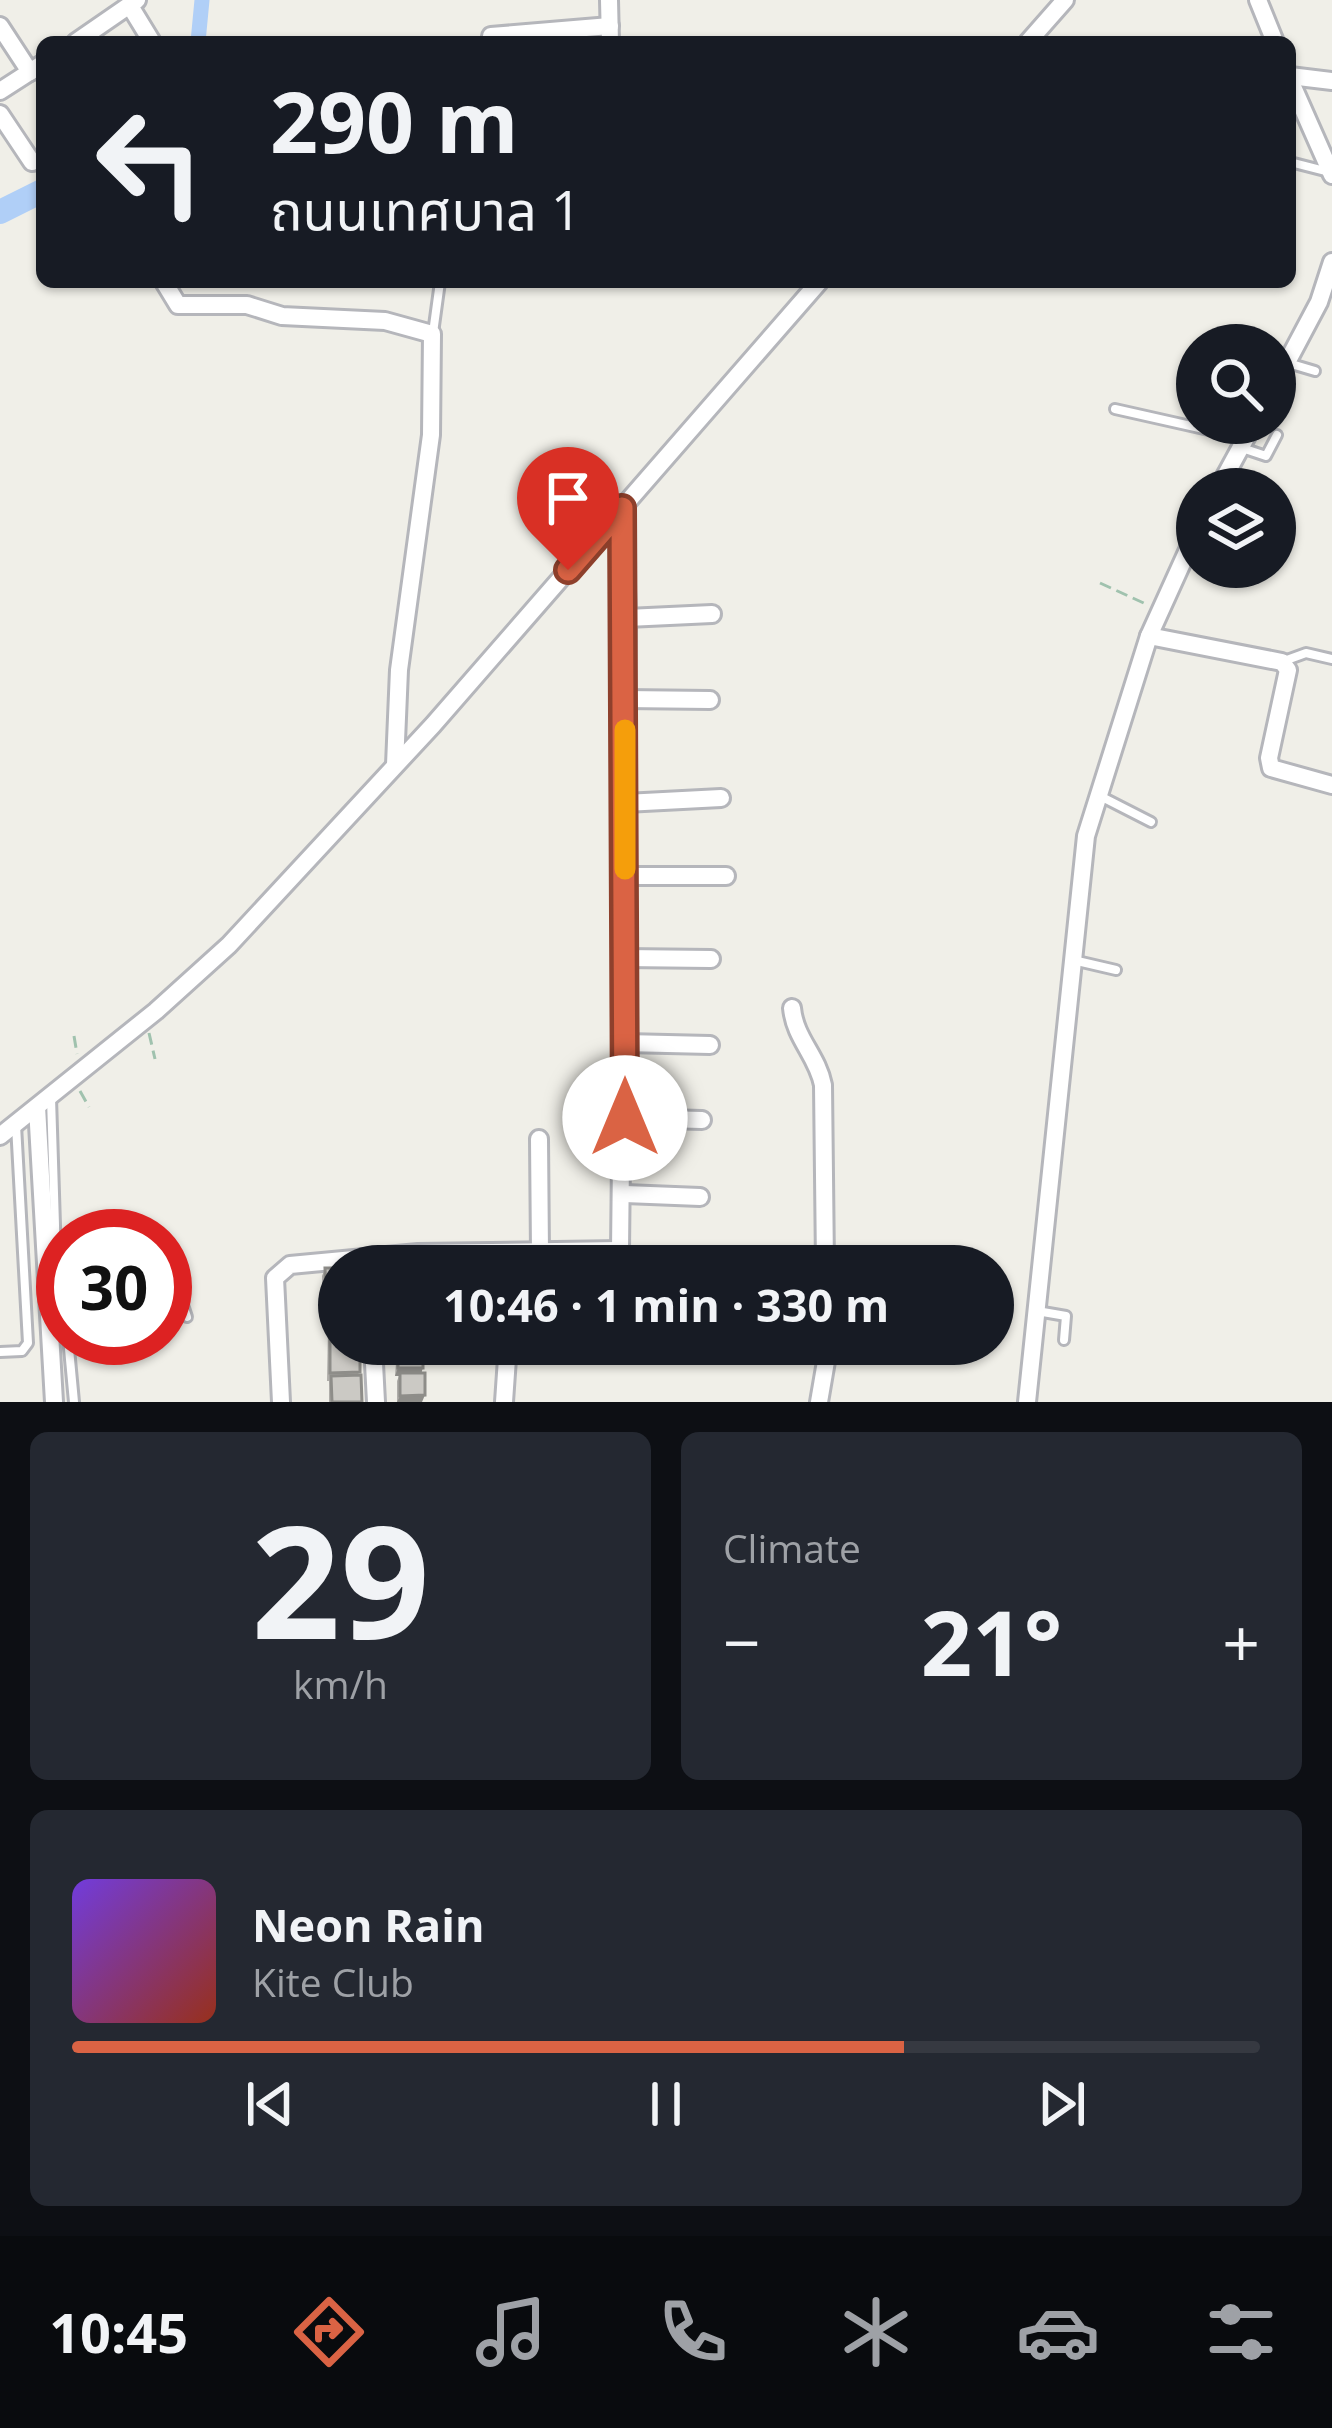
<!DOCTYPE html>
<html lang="en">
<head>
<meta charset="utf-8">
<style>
  :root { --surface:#171b24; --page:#242831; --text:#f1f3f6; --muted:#9ea1a6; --line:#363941; --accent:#da6344 }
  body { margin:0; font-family:"Open Sans","Noto Sans Thai",sans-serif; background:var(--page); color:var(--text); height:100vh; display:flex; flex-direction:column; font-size:45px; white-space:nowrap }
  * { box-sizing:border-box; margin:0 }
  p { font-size:39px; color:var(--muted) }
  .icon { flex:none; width:66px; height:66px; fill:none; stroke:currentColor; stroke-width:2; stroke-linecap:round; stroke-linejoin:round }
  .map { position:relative; height:1402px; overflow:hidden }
  .details { display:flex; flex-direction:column; gap:30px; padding:30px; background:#0d0f14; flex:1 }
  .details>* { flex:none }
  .banner { position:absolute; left:36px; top:36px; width:1260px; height:252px; border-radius:18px; box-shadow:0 3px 9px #0004; background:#171b24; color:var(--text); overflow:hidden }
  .controls { position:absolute; left:1176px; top:324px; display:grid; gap:24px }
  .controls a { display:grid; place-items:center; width:120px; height:120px; border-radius:50%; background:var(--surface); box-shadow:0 3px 9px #0004; font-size:60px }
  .speed { position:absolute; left:36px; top:1209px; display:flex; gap:24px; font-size:60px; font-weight:700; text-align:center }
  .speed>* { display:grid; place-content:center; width:156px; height:156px; border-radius:50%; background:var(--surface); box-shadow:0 3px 9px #0004; line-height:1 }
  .speed .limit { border:18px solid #d22; background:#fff; color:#111 }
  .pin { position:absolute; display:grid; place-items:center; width:102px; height:102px; color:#fff; margin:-123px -51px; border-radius:50% 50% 50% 0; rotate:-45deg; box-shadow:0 0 12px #0007 }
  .pin .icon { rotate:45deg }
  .me { position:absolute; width:132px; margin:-66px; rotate:0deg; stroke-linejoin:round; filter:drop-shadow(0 0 9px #0008) }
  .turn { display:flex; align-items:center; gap:42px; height:252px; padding:0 36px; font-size:54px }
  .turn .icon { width:156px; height:156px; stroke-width:2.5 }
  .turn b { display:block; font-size:84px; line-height:102px }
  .big { font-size:90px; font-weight:700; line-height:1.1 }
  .details .widget { flex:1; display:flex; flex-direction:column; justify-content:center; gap:18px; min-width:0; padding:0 42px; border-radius:18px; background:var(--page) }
  .details .dial { align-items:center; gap:0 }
  .dial b { font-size:156px; line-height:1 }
  .song { display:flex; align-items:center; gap:36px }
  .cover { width:144px; height:144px; border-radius:18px; background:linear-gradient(135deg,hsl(260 70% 55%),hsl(10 70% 35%)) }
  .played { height:12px; border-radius:6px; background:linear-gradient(90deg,var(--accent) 70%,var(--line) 70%) }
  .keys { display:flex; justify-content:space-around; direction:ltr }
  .heat { display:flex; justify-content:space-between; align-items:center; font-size:66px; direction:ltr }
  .details .tiles { flex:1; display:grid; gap:30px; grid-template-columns:1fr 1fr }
  .widget:last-child { grid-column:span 2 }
  .trip { position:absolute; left:318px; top:1245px; width:696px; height:120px; border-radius:60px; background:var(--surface); box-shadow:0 3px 9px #0004; font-weight:700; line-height:120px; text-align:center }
  .tab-bar { display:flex; height:192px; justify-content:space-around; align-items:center; background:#090b0e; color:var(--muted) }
  .tab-bar .icon { width:84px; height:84px }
  .tab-bar .active { color:var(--accent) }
  .tab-bar b { font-size:54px; color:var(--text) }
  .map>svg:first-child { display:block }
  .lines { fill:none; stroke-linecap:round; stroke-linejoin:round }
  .canal { stroke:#b0cff7; stroke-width:15 }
  .river { stroke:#b0cff7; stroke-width:24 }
  .lane-casing { stroke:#b5b6bb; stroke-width:14 }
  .street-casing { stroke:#b5b6bb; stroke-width:22 }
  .path { stroke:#a0c2ae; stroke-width:3; stroke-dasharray:12 6; stroke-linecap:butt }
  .lane { stroke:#fff; stroke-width:8 }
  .street { stroke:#fff; stroke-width:16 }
  .wall { fill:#afada9 }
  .shaded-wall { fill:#8e8d89 }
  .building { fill:#cbc9c4; stroke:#8e8d89; stroke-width:3 }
  .route-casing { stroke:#8e402c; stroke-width:30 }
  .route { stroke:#da6344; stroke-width:21 }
  .slow { stroke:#f59e0b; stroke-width:21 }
</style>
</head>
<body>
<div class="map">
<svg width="1332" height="1402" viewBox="0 0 1332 1402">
  <rect width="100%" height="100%" fill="#f0efe8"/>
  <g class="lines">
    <path class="canal" d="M198,42L202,0"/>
    <path class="river" d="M0,212L42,191"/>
    <g class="lane-casing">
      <g id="lane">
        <path d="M1290,162L1329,172"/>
        <path d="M433,333L440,282"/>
        <path d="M1288,363L1315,371"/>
        <path d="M1115,409L1244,438"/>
        <path d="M1242,448L1266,456L1277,435"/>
        <path d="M1284,661L1306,653L1332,659"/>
        <path d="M1102,797L1151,822"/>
        <path d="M1073,960L1116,970"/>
        <path d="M51,1098L57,1289L63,1316"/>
        <path d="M165,1299H181L187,1317"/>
        <path d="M1037,1311L1066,1316L1064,1340"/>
        <path d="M68,1338L74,1402"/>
        <path d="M0,1352L22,1351L28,1343L16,1125"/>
      </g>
    </g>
    <g class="street-casing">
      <g id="street">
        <path d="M609,0L610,42"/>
        <path d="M1258,0L1275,42"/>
        <path d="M130,6L152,42"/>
        <path d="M0,26L30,72"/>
        <path d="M491,36L610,26"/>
        <path d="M76,42L137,0"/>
        <path d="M1028,42L1065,0"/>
        <path d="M1290,76L1332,81"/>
        <path d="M1290,80L1332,175"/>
        <path d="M0,91L42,64"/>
        <path d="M0,114L32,162"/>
        <path d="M164,282L178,305H247L282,316L385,321L432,334L431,435L399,670L395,765"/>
        <path d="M1275,385L1319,302L1332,262"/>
        <path d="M1218,489L1254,423"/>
        <path d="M627,618L712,614"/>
        <path d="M1149,636L1282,662L1288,670L1269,758L1271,768L1332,785"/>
        <path d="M625,699L710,700"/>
        <path d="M625,803L721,798"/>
        <path d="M625,876H726"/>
        <path d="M625,958L711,959"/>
        <path d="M792,1008C795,1039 817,1055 823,1085L825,1266"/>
        <path d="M625,1043L710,1045"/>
        <path d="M37,1107L54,1402"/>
        <path d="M625,1118L702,1120"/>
        <path d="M0,1136L156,1011L229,945L433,725L819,282"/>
        <path d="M539,1139L540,1253"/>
        <path d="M625,1194L700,1197"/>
        <path d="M620,1250L627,618L623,508"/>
        <path d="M620,1250L635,1266"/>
        <path d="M373,1344L376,1402"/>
        <path d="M508,1349H679"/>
        <path d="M281,1402L275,1278L290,1265L418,1253L620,1250"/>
        <path d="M504,1402L508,1344"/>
        <path d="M819,1402L829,1344"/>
        <path d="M1027,1402L1086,836L1149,636L1197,530"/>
      </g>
    </g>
    <g class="path">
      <path d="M1100,583L1148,605"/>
      <path d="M149,1033L155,1059"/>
      <path d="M74,1036L77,1054"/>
      <path d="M80,1091L89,1107"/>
    </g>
    <use href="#lane" class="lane"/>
    <use href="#street" class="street"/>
  </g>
  <g class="wall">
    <path d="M325,1268L359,1375L362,1402H329V1381H327L328,1327H325V1300H323L322,1276Z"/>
    <path d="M395,1344H422V1402H397V1381L399,1376H395L397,1349H395Z"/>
  </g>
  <g class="shaded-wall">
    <path d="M398,1368H423L420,1376H395Z"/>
    <path d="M425,1395L422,1402H397L400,1396Z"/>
  </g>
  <g class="building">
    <path d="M325,1268H339V1292H326Z"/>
    <rect x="327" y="1295" width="12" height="24"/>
    <path d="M330,1323H339V1344H360V1372L330,1373Z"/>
    <rect x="398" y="1345" width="25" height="23"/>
    <path d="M400,1373H425V1395L400,1396Z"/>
    <path d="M361,1375L362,1402H332L331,1376Z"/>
  </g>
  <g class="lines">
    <g class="route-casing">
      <path id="route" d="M568,570L622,508L625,1118"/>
    </g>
    <use href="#route" class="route"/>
    <path class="slow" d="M625,730V869"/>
  </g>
</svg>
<div class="controls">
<a><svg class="icon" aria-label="search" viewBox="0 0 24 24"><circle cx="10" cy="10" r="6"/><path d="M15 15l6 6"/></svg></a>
<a><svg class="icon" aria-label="layers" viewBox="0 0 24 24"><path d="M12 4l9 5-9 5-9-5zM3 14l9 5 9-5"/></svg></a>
</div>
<div class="speed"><div class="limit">30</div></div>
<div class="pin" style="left:568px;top:570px;background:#d93025"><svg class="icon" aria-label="arrive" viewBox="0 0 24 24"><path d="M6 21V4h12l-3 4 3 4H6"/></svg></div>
<svg class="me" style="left:625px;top:1118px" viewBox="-20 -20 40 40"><circle r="19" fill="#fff"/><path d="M0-13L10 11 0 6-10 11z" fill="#da6344"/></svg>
<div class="trip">10:46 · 1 min · 330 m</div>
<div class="banner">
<div class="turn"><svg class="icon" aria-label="left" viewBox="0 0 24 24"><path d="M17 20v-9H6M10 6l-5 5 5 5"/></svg><div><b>290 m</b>ถนนเทศบาล 1</div></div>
</div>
</div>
<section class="details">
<div class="tiles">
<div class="widget dial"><b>29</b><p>km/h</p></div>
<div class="widget"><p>Climate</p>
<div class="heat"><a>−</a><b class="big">21°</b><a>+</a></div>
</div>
<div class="widget">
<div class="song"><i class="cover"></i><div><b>Neon Rain</b><p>Kite Club</p></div></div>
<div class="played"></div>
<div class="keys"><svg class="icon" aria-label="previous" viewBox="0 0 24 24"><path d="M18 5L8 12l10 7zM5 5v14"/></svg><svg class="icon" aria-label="pause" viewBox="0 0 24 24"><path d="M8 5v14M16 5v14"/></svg><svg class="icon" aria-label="next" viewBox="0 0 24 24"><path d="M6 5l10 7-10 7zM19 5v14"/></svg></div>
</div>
</div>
</section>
<nav class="tab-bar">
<b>10:45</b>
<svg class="icon active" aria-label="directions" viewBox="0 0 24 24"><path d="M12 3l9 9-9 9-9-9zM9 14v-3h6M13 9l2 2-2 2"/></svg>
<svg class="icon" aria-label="music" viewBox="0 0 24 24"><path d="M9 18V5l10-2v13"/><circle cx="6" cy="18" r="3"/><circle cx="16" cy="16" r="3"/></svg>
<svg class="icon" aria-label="phone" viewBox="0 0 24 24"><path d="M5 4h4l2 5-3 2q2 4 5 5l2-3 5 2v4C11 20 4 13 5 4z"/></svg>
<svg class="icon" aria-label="climate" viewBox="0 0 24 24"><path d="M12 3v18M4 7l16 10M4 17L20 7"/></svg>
<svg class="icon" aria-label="car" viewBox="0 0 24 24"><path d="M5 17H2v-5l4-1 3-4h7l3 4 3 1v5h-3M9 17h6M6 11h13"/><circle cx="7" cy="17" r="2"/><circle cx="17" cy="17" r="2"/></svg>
<svg class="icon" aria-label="filters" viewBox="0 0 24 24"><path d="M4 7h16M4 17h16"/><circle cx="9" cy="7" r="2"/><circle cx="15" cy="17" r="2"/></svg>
</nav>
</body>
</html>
